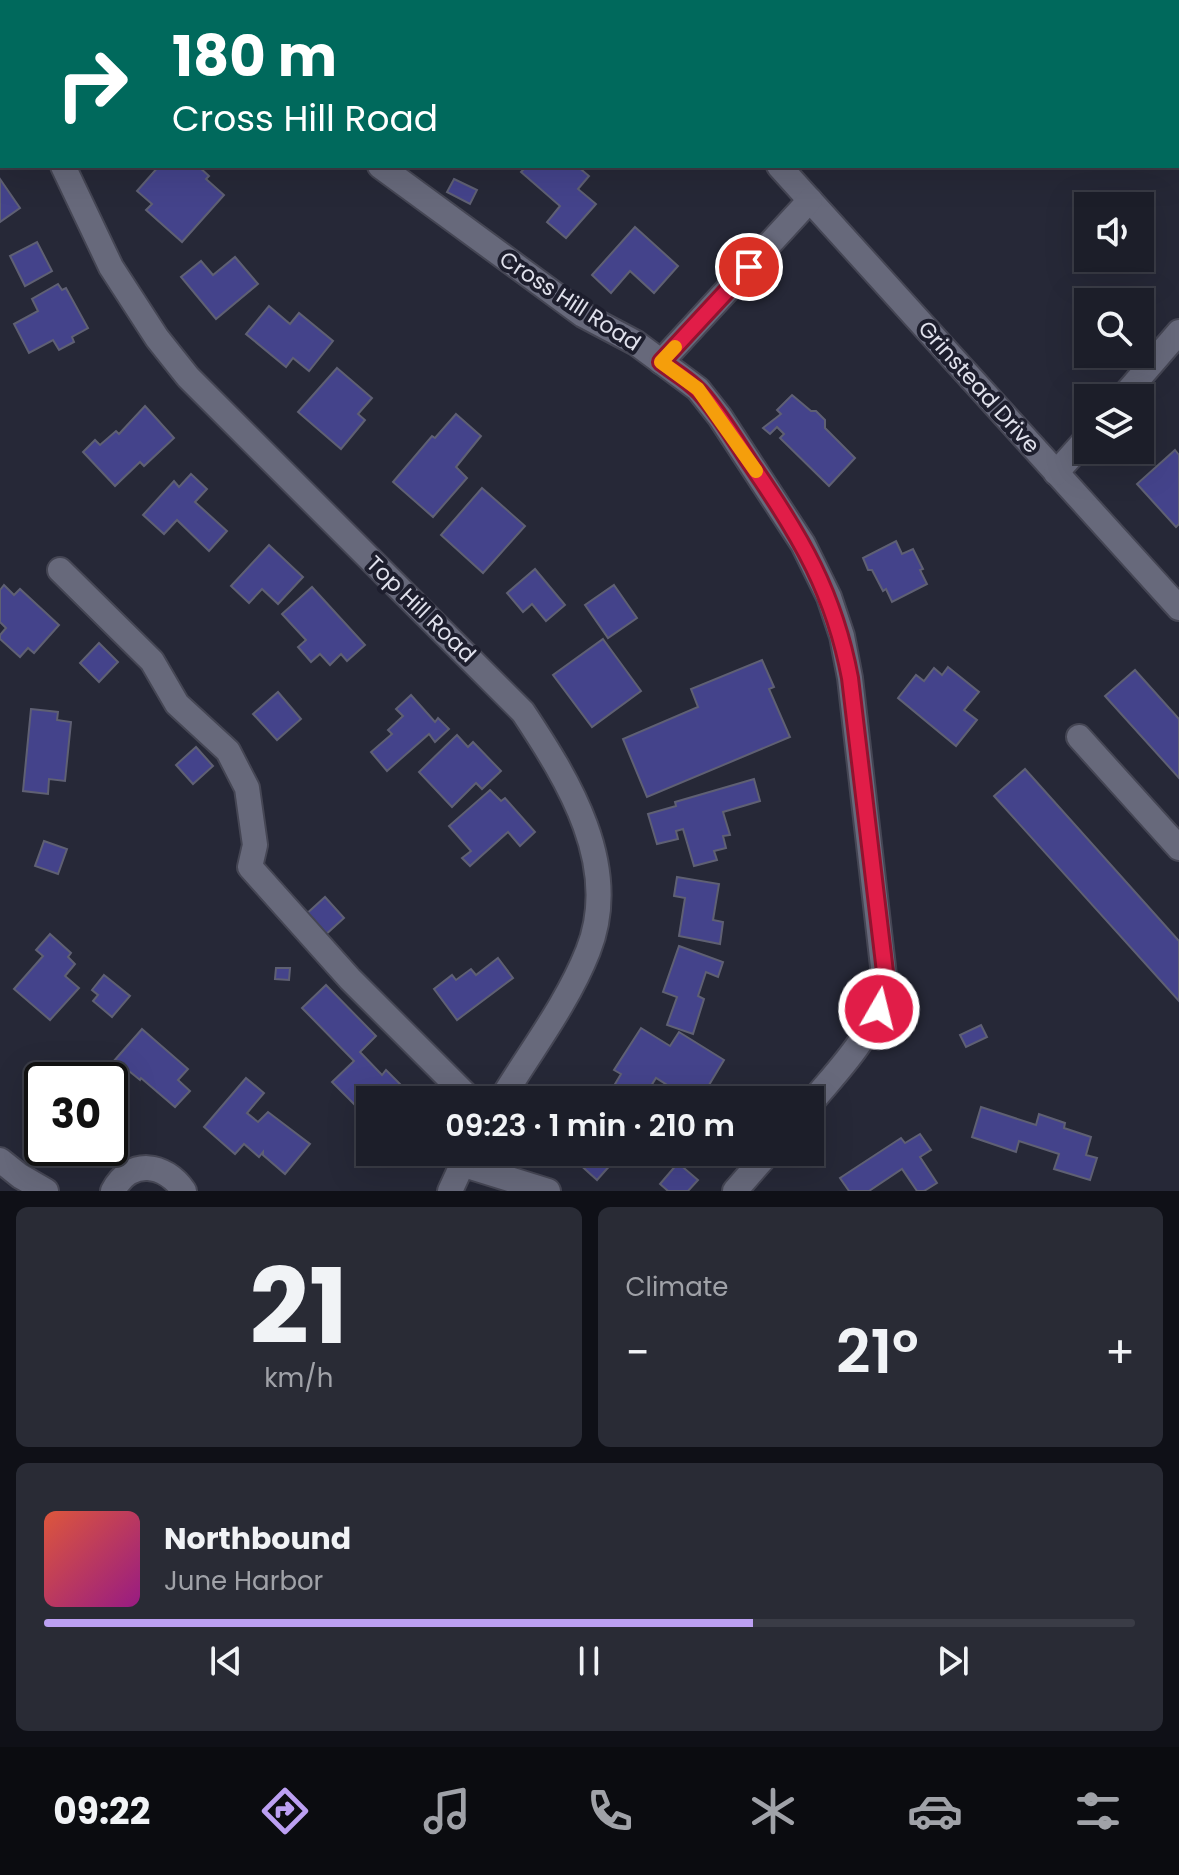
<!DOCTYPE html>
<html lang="en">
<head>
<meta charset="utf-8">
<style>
  :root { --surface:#1c1e29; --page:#292b35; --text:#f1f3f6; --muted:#a0a2a8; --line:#3a3c46; --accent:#bca0f2 }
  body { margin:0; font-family:Poppins,sans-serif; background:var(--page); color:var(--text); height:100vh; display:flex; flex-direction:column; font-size:30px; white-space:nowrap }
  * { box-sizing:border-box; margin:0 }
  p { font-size:26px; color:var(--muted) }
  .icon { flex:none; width:44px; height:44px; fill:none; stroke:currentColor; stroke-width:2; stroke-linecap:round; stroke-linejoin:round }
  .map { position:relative; height:1191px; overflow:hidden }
  .sheet { display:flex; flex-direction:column; gap:16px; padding:16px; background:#0f1017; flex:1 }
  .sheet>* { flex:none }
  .banner { position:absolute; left:0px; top:0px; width:1180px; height:168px; box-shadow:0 8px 32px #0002,0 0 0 2px var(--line); background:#00695c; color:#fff; overflow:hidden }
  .fabs { position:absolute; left:1074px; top:192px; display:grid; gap:16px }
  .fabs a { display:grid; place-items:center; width:80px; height:80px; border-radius:0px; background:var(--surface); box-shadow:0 8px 32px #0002,0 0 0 2px var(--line); font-size:40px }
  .speed { position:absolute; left:24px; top:1062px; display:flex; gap:16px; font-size:40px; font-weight:700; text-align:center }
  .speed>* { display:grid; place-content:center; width:104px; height:104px; border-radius:50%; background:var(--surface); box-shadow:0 8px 32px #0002,0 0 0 2px var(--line); line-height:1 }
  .speed .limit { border:4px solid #111; border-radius:12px; background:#fff; color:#111 }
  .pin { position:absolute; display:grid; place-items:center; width:68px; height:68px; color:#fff; margin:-34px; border:4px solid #fff; border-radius:50%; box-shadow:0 2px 8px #0007 }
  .me { position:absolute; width:88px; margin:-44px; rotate:8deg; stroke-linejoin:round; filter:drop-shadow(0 0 6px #0008) }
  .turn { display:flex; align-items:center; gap:28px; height:168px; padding:0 40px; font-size:36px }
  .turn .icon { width:104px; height:104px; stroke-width:2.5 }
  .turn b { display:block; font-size:56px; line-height:68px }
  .big { font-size:60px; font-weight:600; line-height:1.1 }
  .sheet .tile { flex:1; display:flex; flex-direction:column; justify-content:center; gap:12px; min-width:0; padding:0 28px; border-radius:12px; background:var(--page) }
  .sheet .dial { align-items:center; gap:0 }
  .dial b { font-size:104px; line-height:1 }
  .song { display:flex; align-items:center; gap:24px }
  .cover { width:96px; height:96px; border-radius:12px; background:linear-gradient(135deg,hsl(10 70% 55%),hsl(310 70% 35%)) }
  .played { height:8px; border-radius:4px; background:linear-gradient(90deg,var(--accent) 65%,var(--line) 65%) }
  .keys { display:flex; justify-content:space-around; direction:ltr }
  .heat { display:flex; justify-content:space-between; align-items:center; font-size:44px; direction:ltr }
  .sheet .tiles { flex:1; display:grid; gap:16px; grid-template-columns:1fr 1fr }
  .tile:last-child { grid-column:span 2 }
  .trip { position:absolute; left:356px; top:1086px; width:468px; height:80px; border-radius:0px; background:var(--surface); box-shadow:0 8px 32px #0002,0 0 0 2px var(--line); font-weight:600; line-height:80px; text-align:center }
  .dock { display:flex; height:128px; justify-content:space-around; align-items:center; background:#0b0c10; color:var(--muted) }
  .dock .icon { width:56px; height:56px }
  .dock .on { color:var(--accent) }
  .dock b { font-size:36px; color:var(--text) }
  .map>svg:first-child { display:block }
  .building { fill:#44438b; stroke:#5f6073; stroke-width:2 }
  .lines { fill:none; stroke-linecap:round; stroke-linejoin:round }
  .minor-casing { stroke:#454654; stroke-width:28 }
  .minor { stroke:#67697b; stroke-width:24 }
  .route-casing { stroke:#92132f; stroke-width:20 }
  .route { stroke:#e11d48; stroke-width:14 }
  .slow { stroke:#f59e0b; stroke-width:14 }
  .labels { text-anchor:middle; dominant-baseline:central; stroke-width:8; stroke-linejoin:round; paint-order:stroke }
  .street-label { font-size:22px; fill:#e0e1ec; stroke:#1d1e2d }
</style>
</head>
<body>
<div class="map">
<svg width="1179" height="1191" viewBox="0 0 1179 1191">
  <rect width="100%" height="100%" fill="#262837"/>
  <g class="building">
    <path d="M1069,0H1179V45L1178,2Z"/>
    <path d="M159,166H198L209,176L206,179L224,195L182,242L146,210L152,204L137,191Z"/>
    <path d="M527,166H577L589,176L578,189L596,204L566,238L547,222L560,206L521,172Z"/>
    <path d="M0,179L20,208L0,222Z"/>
    <path d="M454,179L477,190L470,204L447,192Z"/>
    <path d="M635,227L678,266L654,293L630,271L611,293L592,275Z"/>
    <path d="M37,242L52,271L25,286L10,256Z"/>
    <path d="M235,257L258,284L216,319L181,277L201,261L213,275Z"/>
    <path d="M58,284L62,290L66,288L88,328L72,337L74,342L59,350L53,340L29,353L14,324L38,311L32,299Z"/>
    <path d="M269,306L290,324L299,313L333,341L309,371L293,358L286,367L246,334Z"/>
    <path d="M337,368L372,398L358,414L365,420L341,449L298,412Z"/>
    <path d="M792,395L811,411H816L825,420V428L855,458L829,486L780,438L784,434L777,427L770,434L763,428L781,414L777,410Z"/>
    <path d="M145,406L174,438L144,466L140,462L115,486L83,452L95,440L100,445L116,431L119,434Z"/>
    <path d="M456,414L481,436L456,467L467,478L433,517L393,482L432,436L435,438Z"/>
    <path d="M1175,450L1179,455V524L1176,527L1137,484Z"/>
    <path d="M191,474L207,489L195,502L227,531L209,551L177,520L164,534L143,515L174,481L179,487Z"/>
    <path d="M482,488L525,526L483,573L441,535Z"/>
    <path d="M896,541L902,554L913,549L923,569L920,570L927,584L892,602L886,589L883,591L872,570H868L863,558Z"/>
    <path d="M269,545L303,577L278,604L262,589L249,603L231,586Z"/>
    <path d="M535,569L565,605L546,621L532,604L523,612L507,593Z"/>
    <path d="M4,585L14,595L20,589L59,625L34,653L28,648L20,657L0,639V635L6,628L0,622V590Z"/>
    <path d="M614,585L637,618L608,638L585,605Z"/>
    <path d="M312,587L365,645L347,661L341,654L330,665L320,654L311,662L298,647L306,640L282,614Z"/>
    <path d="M603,639L641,691L592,727L553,675Z"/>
    <path d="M99,643L118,662L99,682L80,663Z"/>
    <path d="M762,660L774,687L769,689L790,737L647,797L623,739L698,707L691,689Z"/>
    <path d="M948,667L979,692L964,710L977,720L956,746L898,698L916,675L924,681L934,668L942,675Z"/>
    <path d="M1135,670L1179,719V778L1105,696Z"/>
    <path d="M278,692L301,719L277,740L253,714Z"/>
    <path d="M411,695L435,722L438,718L449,729L435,742L429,734L387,771L371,752L392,734L388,730L403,716L396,709Z"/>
    <path d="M31,709L58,712L57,720L71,722L65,781L49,779L48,794L23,791Z"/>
    <path d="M457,735L468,747L473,742L501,771L482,789L476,783L452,807L419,772Z"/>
    <path d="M196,747L213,766L193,784L176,765Z"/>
    <path d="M1025,769L1179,941V1001L994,796Z"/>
    <path d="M754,779L760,801L723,812L730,835L723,836L726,848L714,851L717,860L694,866L683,829L676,831L678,839L657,844L648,814L676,806L675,802Z"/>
    <path d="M490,790L501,801L505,798L535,832L520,846L508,832L470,866L462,858L471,851L449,826Z"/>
    <path d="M44,841L67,849L58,874L35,866Z"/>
    <path d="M677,877L719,884L713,920L723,922L720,944L679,936L685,898L674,896Z"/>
    <path d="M325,897L344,918L324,936L304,916Z"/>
    <path d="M50,934L71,953L68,957L75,964L65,976L79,988L50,1020L14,989L43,956L36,950Z"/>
    <path d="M679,946L723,962L718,977L706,972L698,996L704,999L693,1034L667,1025L677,997L663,992Z"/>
    <path d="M498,958L513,978L457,1020L434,989L452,975L456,980L471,969L476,975Z"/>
    <path d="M276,968H290L289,980L275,979Z"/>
    <path d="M104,975L130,996L112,1017L93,1001L98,995L92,990Z"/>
    <path d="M326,985L376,1036L360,1052L382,1075L386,1070L416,1100H370V1120L332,1082L354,1061L302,1008Z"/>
    <path d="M981,1025L987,1037L966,1047L960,1035Z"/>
    <path d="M641,1028L670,1046L679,1032L724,1060L700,1100H691L656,1078L646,1094L640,1090L634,1100L612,1089L621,1074L614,1070Z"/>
    <path d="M142,1029L188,1069L178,1080L190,1091L175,1107L141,1078L140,1080L129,1071L126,1074L113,1062Z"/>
    <path d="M246,1078L264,1093L247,1113L258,1122L268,1112L310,1144L285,1174L263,1155V1152L259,1157L244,1144L235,1154L204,1127Z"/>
    <path d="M981,1107L1036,1125L1039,1114L1065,1123L1064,1128L1091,1137L1086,1155L1097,1158L1090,1180L1054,1169L1059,1154L1019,1141L1016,1152L972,1137Z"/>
    <path d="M920,1134L931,1150L920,1157L937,1183L924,1191H917L902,1169L869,1191H849L840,1178L901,1138L905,1143Z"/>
    <path d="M566,1152H612L607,1157L613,1162L597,1180Z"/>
    <path d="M678,1163L698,1180L688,1191H668L660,1184Z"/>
  </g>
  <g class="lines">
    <g class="minor-casing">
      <g id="minor">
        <path d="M259,0L260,2"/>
        <path d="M631,0L632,2"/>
        <path d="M0,40L2,43"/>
        <path d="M63,166L111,267L157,338L188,377L523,712C568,780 622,866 588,951C567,1004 530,1052 501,1100"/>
        <path d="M380,166L583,315L636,343L698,389L720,417L803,544L829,597L842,636L850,678L885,984C873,1037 844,1063 810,1104"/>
        <path d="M779,166L1179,608"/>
        <path d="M661,362L810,200"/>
        <path d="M1122,398L1179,332"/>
        <path d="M1056,473L1088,437"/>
        <path d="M60,570L152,661L177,704L228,751L247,788L255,845L250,867L350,979L471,1100"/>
        <path d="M1079,737L1179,848"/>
        <path d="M0,1160L20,1176L46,1191"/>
        <path d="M461,1164L548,1191"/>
        <path d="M113,1191C130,1158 165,1163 184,1191"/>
        <path d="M450,1191L468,1152"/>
        <path d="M735,1191L769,1152"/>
      </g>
    </g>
    <use href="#minor" class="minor"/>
  </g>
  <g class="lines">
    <g class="route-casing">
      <path id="route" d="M749,267L661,362C673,371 689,380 700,392C720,414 736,442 753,467C801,537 834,593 850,678L885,972L879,1009"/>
    </g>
    <use href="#route" class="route"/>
    <path class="slow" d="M675,347L661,362L698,389L756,471"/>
  </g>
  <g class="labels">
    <g class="street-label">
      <text transform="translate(570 301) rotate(33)">Cross Hill Road</text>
      <text transform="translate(979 387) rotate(48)">Grinstead Drive</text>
      <text transform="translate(421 609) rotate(44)">Top Hill Road</text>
    </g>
  </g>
</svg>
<div class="fabs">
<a><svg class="icon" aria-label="sound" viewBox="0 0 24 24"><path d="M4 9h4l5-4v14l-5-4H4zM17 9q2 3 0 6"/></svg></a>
<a><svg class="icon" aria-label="search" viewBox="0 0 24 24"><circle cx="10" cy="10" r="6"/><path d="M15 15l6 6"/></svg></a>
<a><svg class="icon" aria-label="layers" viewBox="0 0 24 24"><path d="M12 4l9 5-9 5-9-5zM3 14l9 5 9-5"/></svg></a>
</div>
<div class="speed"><div class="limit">30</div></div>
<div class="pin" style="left:749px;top:267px;background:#d93025"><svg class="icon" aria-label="arrive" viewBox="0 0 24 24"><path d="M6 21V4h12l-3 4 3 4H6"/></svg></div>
<svg class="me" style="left:879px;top:1009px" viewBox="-20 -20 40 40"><circle r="17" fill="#e11d48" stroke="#fff" stroke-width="3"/><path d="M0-11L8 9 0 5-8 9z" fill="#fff"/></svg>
<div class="trip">09:23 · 1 min · 210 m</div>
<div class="banner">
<div class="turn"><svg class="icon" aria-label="right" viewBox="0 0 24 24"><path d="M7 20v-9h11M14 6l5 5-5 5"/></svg><div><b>180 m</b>Cross Hill Road</div></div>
</div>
</div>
<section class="sheet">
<div class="tiles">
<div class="tile dial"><b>21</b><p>km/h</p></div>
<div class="tile"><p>Climate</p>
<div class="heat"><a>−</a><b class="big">21°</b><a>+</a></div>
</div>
<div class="tile">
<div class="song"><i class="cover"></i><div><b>Northbound</b><p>June Harbor</p></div></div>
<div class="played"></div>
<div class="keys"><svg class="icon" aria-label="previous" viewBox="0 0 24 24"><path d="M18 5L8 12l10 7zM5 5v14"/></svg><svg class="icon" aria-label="pause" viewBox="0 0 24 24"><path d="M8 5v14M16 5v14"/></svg><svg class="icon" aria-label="next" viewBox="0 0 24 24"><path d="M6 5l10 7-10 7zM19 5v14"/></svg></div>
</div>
</div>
</section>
<nav class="dock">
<b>09:22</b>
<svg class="icon on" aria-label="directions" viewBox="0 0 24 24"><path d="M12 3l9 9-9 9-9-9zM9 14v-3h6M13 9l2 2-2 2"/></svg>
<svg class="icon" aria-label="music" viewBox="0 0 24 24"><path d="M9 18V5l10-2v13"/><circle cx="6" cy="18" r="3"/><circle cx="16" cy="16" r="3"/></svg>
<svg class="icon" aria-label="phone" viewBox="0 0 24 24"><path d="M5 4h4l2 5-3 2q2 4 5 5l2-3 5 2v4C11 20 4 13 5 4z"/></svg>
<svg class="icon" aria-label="climate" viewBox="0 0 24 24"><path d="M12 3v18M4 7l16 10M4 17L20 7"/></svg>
<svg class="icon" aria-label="car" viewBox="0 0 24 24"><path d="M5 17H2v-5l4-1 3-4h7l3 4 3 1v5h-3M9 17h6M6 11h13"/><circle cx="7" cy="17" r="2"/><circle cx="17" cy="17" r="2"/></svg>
<svg class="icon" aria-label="filters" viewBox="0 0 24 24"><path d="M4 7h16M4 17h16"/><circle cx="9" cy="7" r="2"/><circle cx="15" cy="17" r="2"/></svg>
</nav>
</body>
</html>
